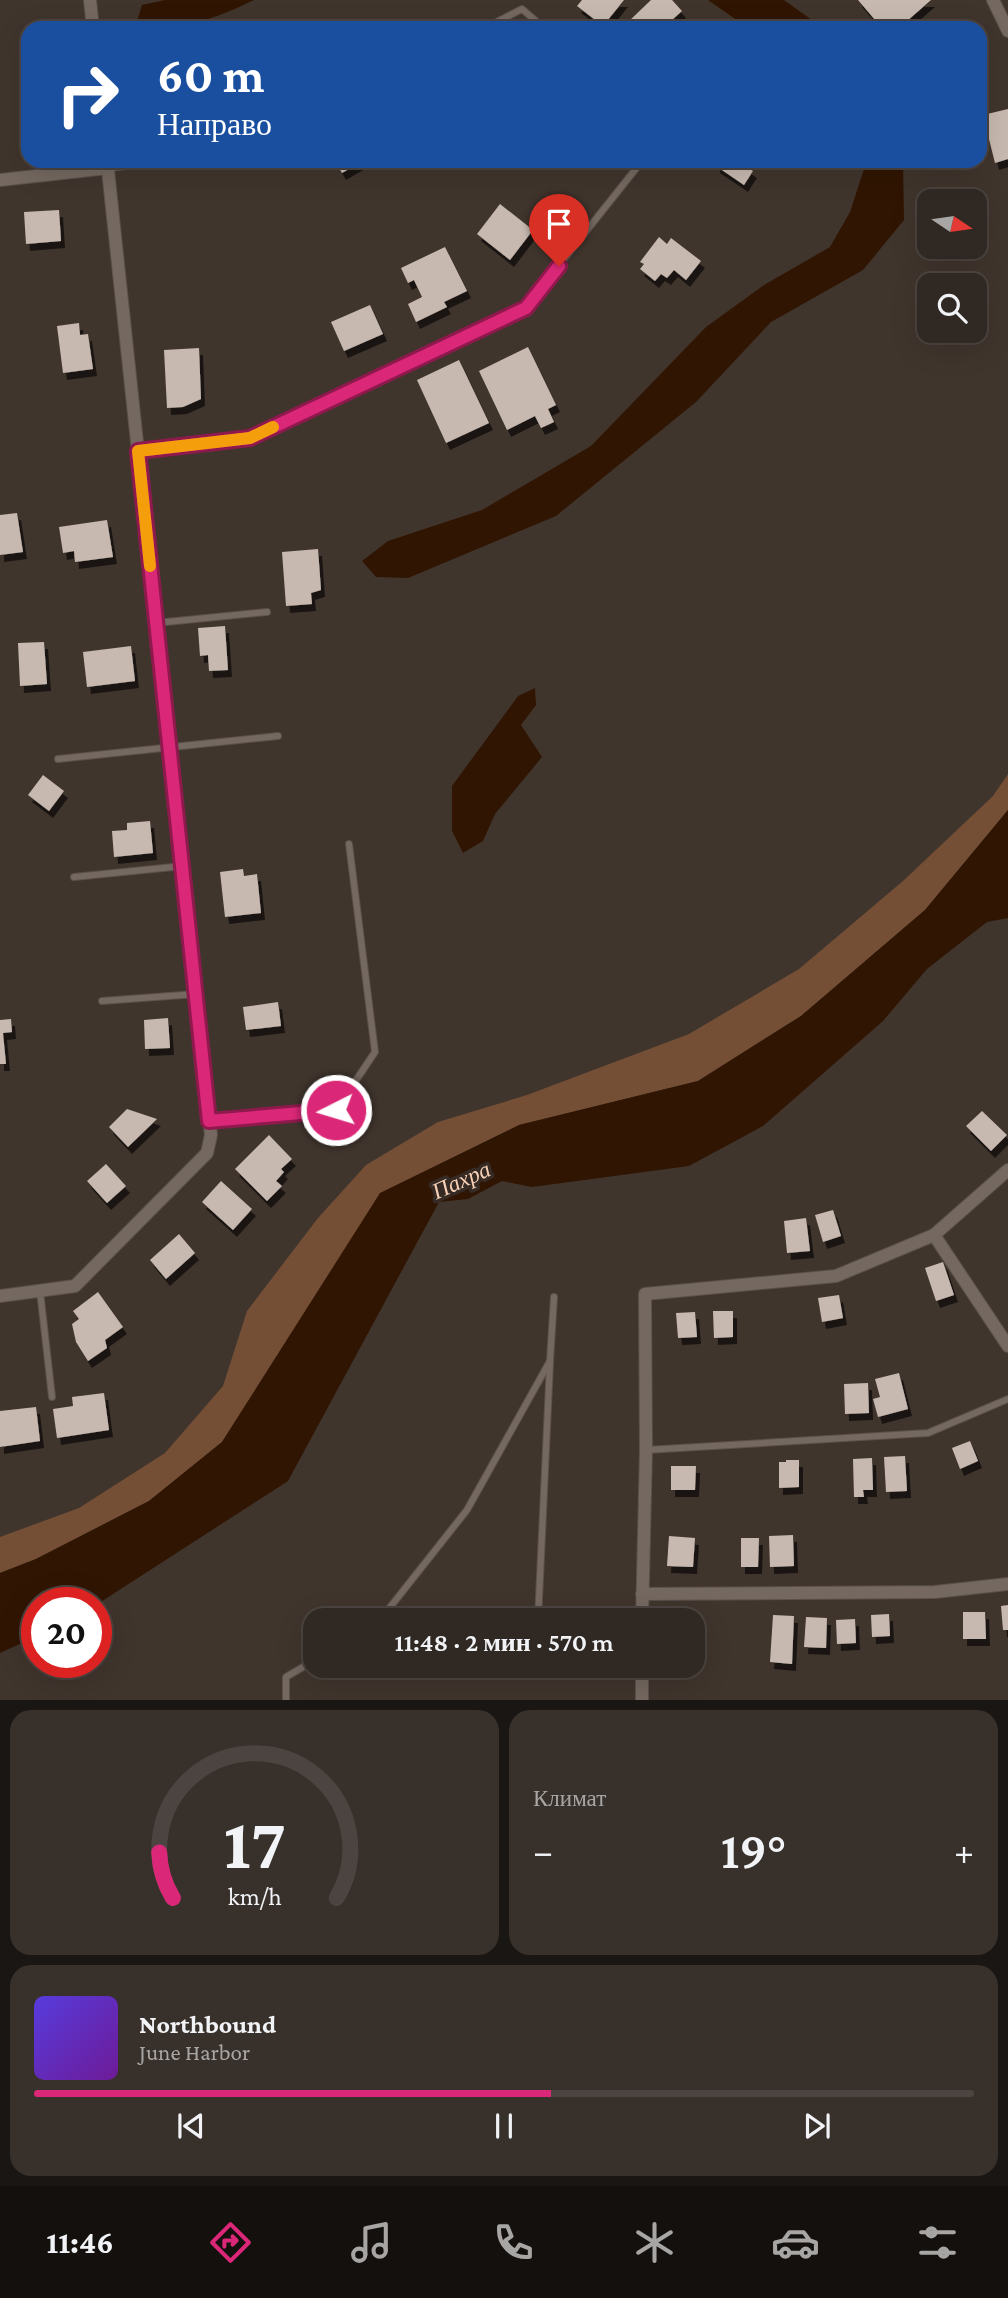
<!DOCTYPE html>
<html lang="ru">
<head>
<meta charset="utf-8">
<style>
  :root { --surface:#302822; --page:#38302a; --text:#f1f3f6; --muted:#a8a6a5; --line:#4b4440; --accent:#db2777 }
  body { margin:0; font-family:"Crimson Pro",serif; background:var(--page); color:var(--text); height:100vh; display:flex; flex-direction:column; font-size:26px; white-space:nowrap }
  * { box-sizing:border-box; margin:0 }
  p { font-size:23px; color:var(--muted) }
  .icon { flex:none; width:38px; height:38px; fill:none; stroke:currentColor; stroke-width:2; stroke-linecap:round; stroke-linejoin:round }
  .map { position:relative; height:1700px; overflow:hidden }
  .details { display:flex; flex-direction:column; gap:10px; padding:10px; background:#1a1613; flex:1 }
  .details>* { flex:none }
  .guide { position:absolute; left:21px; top:21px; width:966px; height:147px; border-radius:21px; box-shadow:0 7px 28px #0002,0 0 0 2px var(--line); background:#1a4fa0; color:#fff; overflow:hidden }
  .needle { width:46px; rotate:103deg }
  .controls { position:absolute; left:917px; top:189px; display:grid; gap:14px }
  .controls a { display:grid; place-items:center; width:70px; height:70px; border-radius:14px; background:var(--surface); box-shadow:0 7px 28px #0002,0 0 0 2px var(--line); font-size:35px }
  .speed { position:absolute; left:21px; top:1587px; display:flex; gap:14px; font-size:35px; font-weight:700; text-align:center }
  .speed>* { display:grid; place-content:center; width:91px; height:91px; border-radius:50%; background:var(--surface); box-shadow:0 7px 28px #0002,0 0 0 2px var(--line); line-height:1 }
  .speed .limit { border:10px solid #d22; background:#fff; color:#111 }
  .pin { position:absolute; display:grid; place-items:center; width:60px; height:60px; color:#fff; margin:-72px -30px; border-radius:50% 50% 50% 0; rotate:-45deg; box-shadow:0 0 7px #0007 }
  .pin .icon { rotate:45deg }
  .me { position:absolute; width:77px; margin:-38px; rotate:265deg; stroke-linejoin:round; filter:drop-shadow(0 0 5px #0008) }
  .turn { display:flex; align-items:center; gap:24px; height:147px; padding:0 21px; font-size:32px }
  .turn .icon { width:91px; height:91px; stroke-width:2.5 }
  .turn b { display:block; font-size:49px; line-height:60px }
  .big { font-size:52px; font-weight:600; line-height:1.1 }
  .details .card { flex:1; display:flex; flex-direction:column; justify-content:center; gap:10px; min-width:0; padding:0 24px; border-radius:21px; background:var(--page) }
  .details .dial { align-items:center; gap:0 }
  .dial svg { height:182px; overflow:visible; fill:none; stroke:var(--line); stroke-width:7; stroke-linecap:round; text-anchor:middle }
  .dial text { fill:var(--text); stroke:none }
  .song { display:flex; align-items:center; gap:21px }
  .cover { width:84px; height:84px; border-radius:10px; background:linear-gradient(135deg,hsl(250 70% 55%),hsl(280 70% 35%)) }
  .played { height:7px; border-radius:4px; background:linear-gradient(90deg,var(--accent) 55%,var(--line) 55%) }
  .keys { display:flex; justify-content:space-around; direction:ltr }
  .heat { display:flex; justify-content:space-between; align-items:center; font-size:38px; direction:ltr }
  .details .tiles { flex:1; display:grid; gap:10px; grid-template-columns:1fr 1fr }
  .card:last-child { grid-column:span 2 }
  .trip { position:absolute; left:303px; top:1608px; width:402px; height:70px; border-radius:21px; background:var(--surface); box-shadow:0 7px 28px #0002,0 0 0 2px var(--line); font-weight:600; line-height:70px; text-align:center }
  .tab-bar { display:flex; height:112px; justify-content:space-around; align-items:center; background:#13100e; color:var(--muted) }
  .tab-bar .icon { width:49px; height:49px }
  .tab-bar .selected { color:var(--accent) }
  .tab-bar b { font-size:32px; color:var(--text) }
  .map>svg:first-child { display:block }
  .green { fill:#744f36 }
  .water { fill:#301502 }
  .building { fill:#c7b9b0; filter:url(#shadow) }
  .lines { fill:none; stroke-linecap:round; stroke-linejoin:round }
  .lane-casing { stroke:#5a514b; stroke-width:8 }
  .street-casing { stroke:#5a514b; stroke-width:14 }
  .lane { stroke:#746860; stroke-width:6 }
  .street { stroke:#746860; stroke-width:12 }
  .route-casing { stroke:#8e194d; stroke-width:18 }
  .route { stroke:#db2777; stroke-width:12 }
  .slow { stroke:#f59e0b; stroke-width:12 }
  .labels { text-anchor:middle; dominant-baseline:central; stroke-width:7; stroke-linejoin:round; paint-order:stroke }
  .water-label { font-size:23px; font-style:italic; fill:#f8d0b5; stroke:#362b24 }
</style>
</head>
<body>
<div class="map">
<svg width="1008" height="1700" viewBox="0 0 1008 1700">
  <defs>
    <filter id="shadow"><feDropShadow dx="4" dy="7" stdDeviation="0" flood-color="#0009"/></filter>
  </defs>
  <rect width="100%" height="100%" fill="#40352d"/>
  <path class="green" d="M1008,774V810L925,910L801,1016L698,1081L519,1125L381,1193L222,1442L149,1501L36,1559L0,1573V1537L79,1508L165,1453L223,1386L247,1311L318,1218L366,1165L438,1122L527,1095L689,1034L799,969L903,881L993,796Z"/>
  <g class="water">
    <path d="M165,0H254C215,19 180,32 136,25L142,5Z"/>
    <path d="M708,0H784L823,28H748Z"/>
    <path d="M865,161H903L904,220L863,270L771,322L696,402L556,516L408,578L376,577L362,561L388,541L482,510L591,446L706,327L764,285L830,247L850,212L865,166Z"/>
    <path d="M535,688L536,705L521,725L542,757L495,814L483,841L463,853L452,831V786L518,696Z"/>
    <path d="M1008,810V918L987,922L927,969L883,1021L763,1126L689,1166L532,1187L502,1181L468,1199L439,1202L288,1481L96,1605V1603H37V1636L0,1653V1573L36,1559L149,1501L222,1442L380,1193L519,1125L698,1081L801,1016L925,910Z"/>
  </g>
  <g class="building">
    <path d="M582,0H624L603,26L577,6Z"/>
    <path d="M651,0H672L682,11L663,28H634L628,22Z"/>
    <path d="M858,0H931L899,28H882Z"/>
    <path d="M1008,109V159L995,163L983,115Z"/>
    <path d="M335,161H363L342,173Z"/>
    <path d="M717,161H745L744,165L753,171L744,185L716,166Z"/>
    <path d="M500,204L533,230L510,260L477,234Z"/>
    <path d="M59,210L61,241L26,244L24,212Z"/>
    <path d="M659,237L667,244L671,238L701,261L686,280L674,270L667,278L661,274L655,281L640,269L644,264L640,262Z"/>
    <path d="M445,247L467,291L444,302L447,307L416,322L408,304L422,297L414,280L408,283L401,268Z"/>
    <path d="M370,305L383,334L344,351L331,322Z"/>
    <path d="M79,323L80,335L88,334L93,369L63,373L57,326Z"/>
    <path d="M528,347L556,405L548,409L554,422L541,428L535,416L507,430L479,371Z"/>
    <path d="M199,348L201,399L183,407L167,408L164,350Z"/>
    <path d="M459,360L489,423L446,443L417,380Z"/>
    <path d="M17,513L23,552L0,555V515Z"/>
    <path d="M107,520L113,557L75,562L74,551L63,553L59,527Z"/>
    <path d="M318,549L321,590L311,593L312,604L286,606L282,552Z"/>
    <path d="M225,626L228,670L209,671L208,655L200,656L198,628Z"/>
    <path d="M44,642L47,684L20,686L18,643Z"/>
    <path d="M131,646L135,681L87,687L83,652Z"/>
    <path d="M43,775L64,791L49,811L28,795Z"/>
    <path d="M150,821L153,853L114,857L112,831L127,830V823Z"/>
    <path d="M243,869L244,876L257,874L261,913L225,917L220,872Z"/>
    <path d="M278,1002L281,1026L246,1030L243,1007Z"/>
    <path d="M168,1018L170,1048L145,1049L144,1020Z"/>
    <path d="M11,1019L12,1032L3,1033L6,1064H0V1020Z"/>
    <path d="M127,1109L157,1119L128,1147L109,1127Z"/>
    <path d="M982,1111L1007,1135L991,1151L966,1126Z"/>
    <path d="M269,1135L292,1159L281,1169L284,1172L276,1181L282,1186L267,1201L235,1169Z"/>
    <path d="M106,1164L126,1186L107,1203L87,1181Z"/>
    <path d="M221,1181L252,1209L233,1230L202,1202Z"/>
    <path d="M833,1210L841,1236L823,1242L815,1215Z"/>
    <path d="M806,1218L810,1251L787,1253L784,1221Z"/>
    <path d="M179,1234L195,1253L166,1279L150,1260Z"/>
    <path d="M943,1262L954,1295L936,1301L925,1268Z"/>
    <path d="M98,1292L123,1327L105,1340L107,1348L88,1361L76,1342L72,1324L79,1319L73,1311Z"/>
    <path d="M839,1295L843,1318L822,1322L818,1298Z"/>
    <path d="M713,1311H733V1337L714,1338Z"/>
    <path d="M695,1312L697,1337L678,1338L676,1313Z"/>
    <path d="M899,1373L908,1409L878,1417L873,1399L880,1397L875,1379Z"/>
    <path d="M868,1383L869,1413L845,1414L844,1384Z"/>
    <path d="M104,1393L109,1430L57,1438L53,1409L73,1406L72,1397Z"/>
    <path d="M36,1407L40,1441L0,1447V1411Z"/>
    <path d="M970,1441L978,1461L960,1469L952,1448Z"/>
    <path d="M905,1456L907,1491L886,1492L884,1457Z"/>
    <path d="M872,1458L873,1490H863L864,1497H854L853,1459Z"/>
    <path d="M786,1460H799V1487L779,1488V1462H786Z"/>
    <path d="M671,1466H696L695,1490H671Z"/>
    <path d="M793,1535L794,1566L770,1567L769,1536Z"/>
    <path d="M669,1536L695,1538L693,1567L667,1566Z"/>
    <path d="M741,1538H759L758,1567H741Z"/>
    <path d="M1008,1605V1630H1003L1001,1606Z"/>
    <path d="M963,1612H985L986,1639H963Z"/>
    <path d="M889,1614L890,1636L872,1637L871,1615Z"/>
    <path d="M773,1615L794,1616L792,1664L770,1662Z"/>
    <path d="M806,1617L827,1618L826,1648L804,1647Z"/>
    <path d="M693,1618L699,1619L697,1651L693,1650Z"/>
    <path d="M855,1619L856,1643L837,1644L836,1620Z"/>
  </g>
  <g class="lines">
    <g class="lane-casing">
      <g id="lane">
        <path d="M485,28L522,9L544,28"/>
        <path d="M108,168L174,161"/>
        <path d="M138,451L250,438L525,308L642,161"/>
        <path d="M156,623L267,612"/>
        <path d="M58,759L278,736"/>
        <path d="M74,877L183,866"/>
        <path d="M102,1001L196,994"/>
        <path d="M209,1120L336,1110L375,1052L349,844"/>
        <path d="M40,1291L52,1397"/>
        <path d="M646,1450L928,1433L1008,1399"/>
        <path d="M380,1620L467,1510L550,1361L554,1297"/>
        <path d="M538,1620L550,1363"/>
        <path d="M286,1700V1677L315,1660"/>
      </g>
    </g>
    <g class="street-casing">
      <g id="street">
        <path d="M90,0L93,28"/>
        <path d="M993,0L1008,31"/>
        <path d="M0,180L108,168"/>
        <path d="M934,1235L1008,1346"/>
        <path d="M0,1296L75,1286L207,1153L211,1135L107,161"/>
        <path d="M642,1594L935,1592L1008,1584"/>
        <path d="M642,1620L646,1450L645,1294L836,1276L934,1235L1008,1170"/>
        <path d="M642,1666V1700"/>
      </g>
    </g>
    <use href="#lane" class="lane"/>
    <use href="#street" class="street"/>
  </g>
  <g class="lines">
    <g class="route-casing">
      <path id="route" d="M336,1110L209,1121L138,451L250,438L526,308L559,266"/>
    </g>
    <use href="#route" class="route"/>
    <path class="slow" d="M150,566L138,451L250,438L273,427"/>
  </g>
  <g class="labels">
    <g class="water-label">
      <text transform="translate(461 1180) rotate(-24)">Пахра</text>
    </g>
  </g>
</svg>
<div class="controls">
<a><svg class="needle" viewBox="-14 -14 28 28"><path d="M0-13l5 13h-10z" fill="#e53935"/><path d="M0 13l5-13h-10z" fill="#a8a6a5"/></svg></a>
<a><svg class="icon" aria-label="search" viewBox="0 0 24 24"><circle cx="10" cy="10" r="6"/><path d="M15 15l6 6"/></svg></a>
</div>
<div class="speed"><div class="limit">20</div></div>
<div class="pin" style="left:559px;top:266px;background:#d93025"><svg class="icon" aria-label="arrive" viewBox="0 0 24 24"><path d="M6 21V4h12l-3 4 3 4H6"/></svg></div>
<svg class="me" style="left:336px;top:1110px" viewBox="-20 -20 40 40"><circle r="17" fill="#db2777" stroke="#fff" stroke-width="3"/><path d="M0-11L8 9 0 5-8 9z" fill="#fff"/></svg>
<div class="trip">11:48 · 2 мин · 570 m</div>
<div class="guide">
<div class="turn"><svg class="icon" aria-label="right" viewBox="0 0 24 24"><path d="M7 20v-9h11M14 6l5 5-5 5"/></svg><div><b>60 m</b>Направо</div></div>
</div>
</div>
<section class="details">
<div class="tiles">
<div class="card dial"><svg viewBox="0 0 100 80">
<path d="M14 69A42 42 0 1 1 86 69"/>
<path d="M14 69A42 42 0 0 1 8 49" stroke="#db2777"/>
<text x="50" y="56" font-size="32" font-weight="700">17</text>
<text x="50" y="72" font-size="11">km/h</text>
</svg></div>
<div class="card"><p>Климат</p>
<div class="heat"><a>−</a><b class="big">19°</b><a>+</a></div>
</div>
<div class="card">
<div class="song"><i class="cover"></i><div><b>Northbound</b><p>June Harbor</p></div></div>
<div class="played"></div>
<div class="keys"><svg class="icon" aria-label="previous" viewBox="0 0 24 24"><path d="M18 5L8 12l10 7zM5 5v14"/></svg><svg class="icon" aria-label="pause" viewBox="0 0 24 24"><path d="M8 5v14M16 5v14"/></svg><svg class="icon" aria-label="next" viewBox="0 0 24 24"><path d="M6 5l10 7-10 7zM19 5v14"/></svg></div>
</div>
</div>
</section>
<nav class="tab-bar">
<b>11:46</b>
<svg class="icon selected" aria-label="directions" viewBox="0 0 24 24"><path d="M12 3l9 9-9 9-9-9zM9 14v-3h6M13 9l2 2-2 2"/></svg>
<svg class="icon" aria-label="music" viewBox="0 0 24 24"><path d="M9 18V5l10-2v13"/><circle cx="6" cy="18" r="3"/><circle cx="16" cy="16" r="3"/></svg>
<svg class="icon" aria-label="phone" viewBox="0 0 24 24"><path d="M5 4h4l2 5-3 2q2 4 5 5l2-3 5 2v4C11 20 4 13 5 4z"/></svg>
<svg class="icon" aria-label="climate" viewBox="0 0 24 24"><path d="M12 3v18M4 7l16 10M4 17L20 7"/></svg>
<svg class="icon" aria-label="car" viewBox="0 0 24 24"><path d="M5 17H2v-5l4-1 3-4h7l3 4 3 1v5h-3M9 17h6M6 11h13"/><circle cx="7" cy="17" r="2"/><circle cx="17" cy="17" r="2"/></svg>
<svg class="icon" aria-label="filters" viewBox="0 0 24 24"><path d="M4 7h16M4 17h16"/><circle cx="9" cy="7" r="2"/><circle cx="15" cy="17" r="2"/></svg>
</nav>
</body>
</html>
